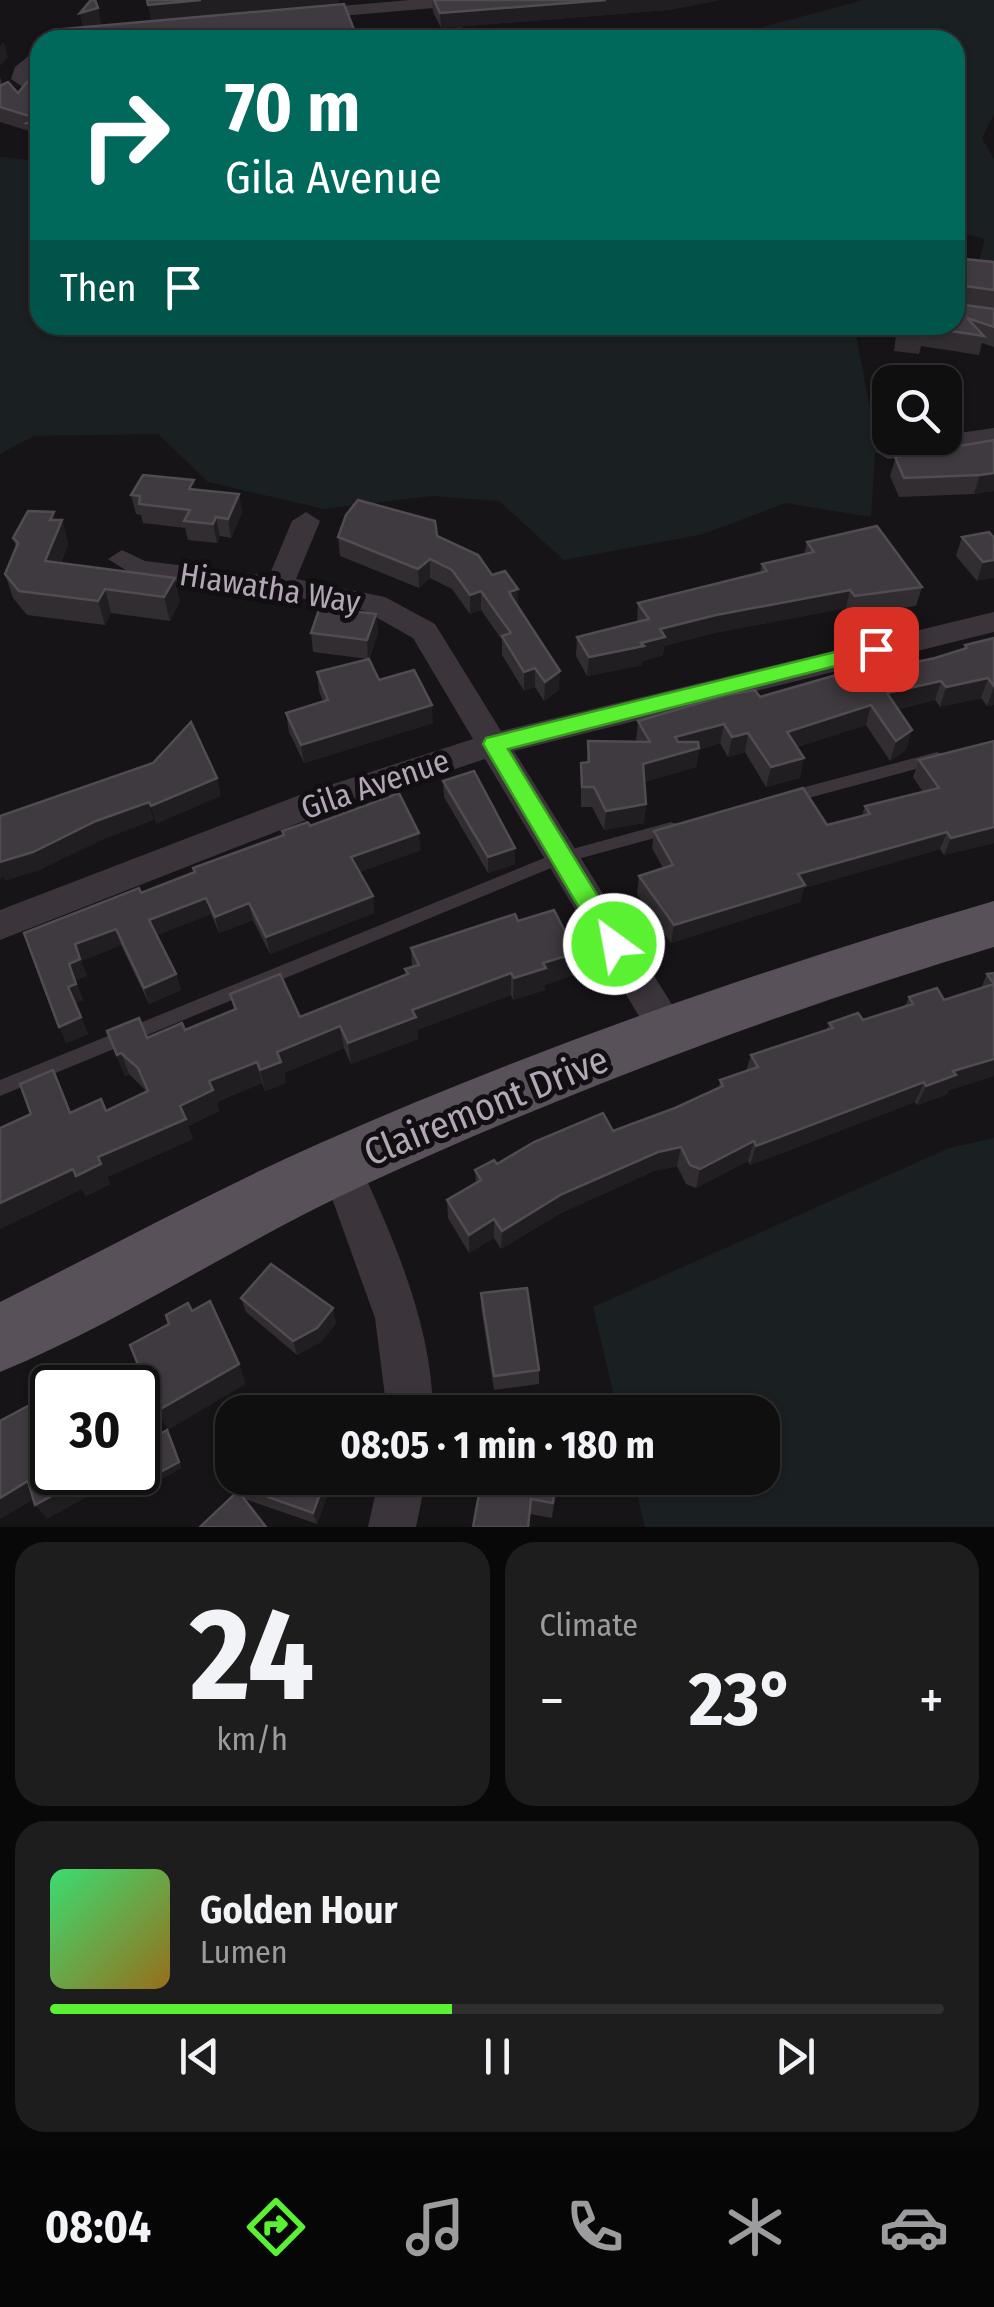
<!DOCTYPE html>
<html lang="en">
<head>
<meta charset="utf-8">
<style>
  :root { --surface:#100f10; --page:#1e1d1e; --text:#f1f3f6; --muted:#9c9c9f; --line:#302f30; --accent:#5af132 }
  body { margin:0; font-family:"Fira Sans Condensed",sans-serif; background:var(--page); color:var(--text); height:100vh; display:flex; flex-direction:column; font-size:38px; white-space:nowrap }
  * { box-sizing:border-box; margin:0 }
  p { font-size:32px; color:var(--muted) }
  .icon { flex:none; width:55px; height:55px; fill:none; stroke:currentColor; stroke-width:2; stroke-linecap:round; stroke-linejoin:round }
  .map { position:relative; height:1527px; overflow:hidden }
  .side { display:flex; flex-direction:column; gap:15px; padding:15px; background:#090809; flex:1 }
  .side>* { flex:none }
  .top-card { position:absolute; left:30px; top:30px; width:935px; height:305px; border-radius:30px; box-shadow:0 2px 8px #0004,0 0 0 2px var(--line); background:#00695c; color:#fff; overflow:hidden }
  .fabs { position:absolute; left:872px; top:365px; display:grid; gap:20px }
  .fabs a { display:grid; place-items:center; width:90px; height:90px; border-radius:20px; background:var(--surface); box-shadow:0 2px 8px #0004,0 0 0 2px var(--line); font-size:50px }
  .speed { position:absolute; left:30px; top:1365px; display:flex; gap:20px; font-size:50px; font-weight:700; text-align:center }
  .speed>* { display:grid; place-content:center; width:130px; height:130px; border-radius:50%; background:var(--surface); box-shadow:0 2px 8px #0004,0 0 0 2px var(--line); line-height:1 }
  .speed .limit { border:5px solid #111; border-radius:15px; background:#fff; color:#111 }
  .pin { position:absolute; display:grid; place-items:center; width:85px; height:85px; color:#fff; margin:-42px; border-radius:20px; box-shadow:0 5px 15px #0006 }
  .me { position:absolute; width:110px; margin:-55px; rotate:328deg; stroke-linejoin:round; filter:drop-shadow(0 0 8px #0008) }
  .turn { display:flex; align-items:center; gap:35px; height:210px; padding:0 30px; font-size:45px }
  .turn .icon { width:130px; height:130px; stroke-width:2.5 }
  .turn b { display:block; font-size:70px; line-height:85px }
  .then { display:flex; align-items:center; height:95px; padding:0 30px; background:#0003; gap:20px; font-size:38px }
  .big { font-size:75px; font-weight:700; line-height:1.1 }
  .side .tile { flex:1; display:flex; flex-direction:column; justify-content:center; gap:15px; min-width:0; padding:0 35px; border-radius:30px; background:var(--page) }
  .side .dial { align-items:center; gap:0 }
  .dial b { font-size:130px; line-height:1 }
  .song { display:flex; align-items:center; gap:30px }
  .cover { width:120px; height:120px; border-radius:15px; background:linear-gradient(135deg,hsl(140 70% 55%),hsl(40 70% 35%)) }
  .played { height:10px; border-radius:5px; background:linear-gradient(90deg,var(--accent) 45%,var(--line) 45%) }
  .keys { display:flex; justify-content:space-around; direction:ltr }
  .heat { display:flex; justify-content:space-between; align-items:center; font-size:55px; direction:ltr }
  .side .tiles { flex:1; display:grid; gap:15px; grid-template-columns:1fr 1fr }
  .tile:last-child { grid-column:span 2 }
  .trip { position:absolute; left:215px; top:1395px; width:565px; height:100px; border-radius:30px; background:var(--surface); box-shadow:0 2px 8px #0004,0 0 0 2px var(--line); font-weight:700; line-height:100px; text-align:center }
  .menu { display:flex; height:160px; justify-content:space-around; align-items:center; background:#060606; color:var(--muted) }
  .menu .icon { width:70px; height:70px }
  .menu .current { color:var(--accent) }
  .menu b { font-size:45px; color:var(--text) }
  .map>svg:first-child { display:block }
  .green { fill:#1a1f21 }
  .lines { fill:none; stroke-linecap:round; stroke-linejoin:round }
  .service { fill:#3b353b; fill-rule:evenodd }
  .minor { fill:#3b353b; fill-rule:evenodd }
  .primary { fill:#59515a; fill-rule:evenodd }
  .wall { fill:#312d31 }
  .shaded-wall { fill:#201e20 }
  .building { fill:#3f3a3f; stroke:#514b52; stroke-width:2.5 }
  .route { fill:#5af132; stroke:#3a9d20; stroke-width:2.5 }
  .labels { text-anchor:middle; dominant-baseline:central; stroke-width:10; stroke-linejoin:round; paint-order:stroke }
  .street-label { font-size:32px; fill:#b3a6b6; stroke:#110f11 }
  .near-street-label { font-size:38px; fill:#b3a6b6; stroke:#110f11 }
</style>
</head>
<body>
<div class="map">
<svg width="994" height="1527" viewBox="0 0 994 1527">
  <rect width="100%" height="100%" fill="#161416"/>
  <g class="green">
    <path d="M863,0H994V114L982,138L994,159V267L978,264L985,239L955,231V40H715Z"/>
    <path d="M0,157L40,161V325H854L876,440L871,517L786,503L704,534L564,560L499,501L432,496L324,509L208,482L158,434L34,436L0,454Z"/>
    <path d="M994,1138V1527H645L633,1478H762V1412H618L593,1307L949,1148Z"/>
  </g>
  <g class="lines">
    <g class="service">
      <path d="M937,752L942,754L944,758L942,762L790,803L785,801L782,797L785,793L790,791Z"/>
      <path d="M671,822L677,824L679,828L677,832L563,863L0,1096V1080L554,854Z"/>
    </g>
    <g class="minor">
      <path d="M410,0H477L469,5L306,19L298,14L306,9Z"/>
      <path d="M40,47V62L29,77L40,84V99L11,79L15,67Z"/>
      <path d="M994,428V444L888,459L875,451L888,443Z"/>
      <path d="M306,512L320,521L296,579L385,597L435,624L501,731L994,612V632L514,751L681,1019L687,1031L681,1043L668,1048L655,1043L485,759L329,811L0,940V910L305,793L473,739L413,638L365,611L339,603L138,578L108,559L122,550L145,561L269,576L292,521Z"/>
      <path d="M340,1146L354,1152C391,1233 432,1322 433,1412H387L375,1318L320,1165L326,1152Z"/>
      <path d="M379,1478H426L416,1527H368Z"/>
    </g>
    <path class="primary" d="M994,901V947C779,1012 568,1091 364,1185C240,1242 126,1320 0,1372V1302C106,1249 210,1192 318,1144C537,1047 765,968 994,901Z"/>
  </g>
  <g class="wall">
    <path d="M432,0H720L668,10L441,28L433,12Z"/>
    <path d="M98,8L101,24L93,26L358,40H55L52,30L83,27L80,13Z"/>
    <path d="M40,66V140L31,139L29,131L0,122V76L2,85L18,93L39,86Z"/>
    <path d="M955,258L994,262V347L982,343L979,355L921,346L919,354L894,351L896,335L882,333L883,325H955Z"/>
    <path d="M876,376L890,425L880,427L872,394Z"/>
    <path d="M994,440V491L974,494L899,497L890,476L899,447L936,450Z"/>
    <path d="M195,490L239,494L242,513L231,538L220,536L217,543L188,540L185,528L143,523L141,515L136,514L131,495Z"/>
    <path d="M62,520L68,544L61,563L180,601L170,621L111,613L105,625L27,615L13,598L5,574L16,547L13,538Z"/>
    <path d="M437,536L492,575L518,589V607L559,690L544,701L535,687L524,691L502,655V640L481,610L470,614L452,589L430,578L419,588L340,556L338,537Z"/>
    <path d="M962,537L994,538L977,581L956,556Z"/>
    <path d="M807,542L922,587L916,606L850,615L846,608L714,633L664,646L663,655L642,661V665L587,676L576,656L577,637L637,622L638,603L760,573L762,564L804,555Z"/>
    <path d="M376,614L378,633L369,659L379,680L433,723L304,763L289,732L286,713L323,701L319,691L317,672L368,659L313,652L311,633Z"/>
    <path d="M994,638V705L987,706L981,698L940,707L935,700L898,709L906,750L890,761L866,725L797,747L800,778L766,787L745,752L728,757L720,743L699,750L696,767L644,782L646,804L644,823L604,830L592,807H581V763L587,762L588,741L636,742L638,721L760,697L935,658L963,649L965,645Z"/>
    <path d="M994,741V843L944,855L940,849L804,888L800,902L671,943L637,894L639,876L663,868L652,848L654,831L827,825L862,816L865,806L923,792L913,777L919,760Z"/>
    <path d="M443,781L515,864L488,873L444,797Z"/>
    <path d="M310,826L421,850L359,872L373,896L374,913L270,954L253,920L219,933L211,914L157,935L176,974L181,990L149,1004L121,945L81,961L87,976L75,980L83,1000L75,1003L88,1034L66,1043L24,933L141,893L194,873L193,868L283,836L282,831Z"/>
    <path d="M518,921L574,975L545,985V990L513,1000L511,995L417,1030L418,1039L351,1064L344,1048L284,1073L286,1083L265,1091L262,1083L217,1102L219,1111L188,1126L193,1139L107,1177L110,1184L86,1196L82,1189L0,1229V1128L31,1114L63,1091L71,1113L106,1111L147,1092L129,1074L125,1076L107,1031L147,1038L185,1030L234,1010L230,994L300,1017L406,975L405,969L412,967L411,948Z"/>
    <path d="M994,973V1076L949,1090L946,1095L917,1105L915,1102L750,1165L748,1161L696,1188L686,1184L677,1166L654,1171L561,1213L501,1249L494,1238L469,1253L448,1218L447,1200L476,1183L475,1170L613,1131L675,1108L719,1088L720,1080L746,1071L751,1055L827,1030L829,1023L863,1020L905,1006L909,997L944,1000L981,988L987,974Z"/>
    <path d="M481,1293L539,1370V1384L494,1390L481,1307Z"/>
    <path d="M241,1298L336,1323L321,1342L297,1355L246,1312Z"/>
    <path d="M244,1478H334L317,1524L245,1499L240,1487Z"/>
    <path d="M557,1478L552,1518L530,1514L529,1527H473Z"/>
  </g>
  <g class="shaded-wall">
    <path d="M201,0H339V3L151,20L148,5Z"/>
    <path d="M606,0H720L668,10L441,28L440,13Z"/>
    <path d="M98,8L101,24L84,29L80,13Z"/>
    <path d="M459,29V40H447Z"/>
    <path d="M4,42L8,57L0,66V46Z"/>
    <path d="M950,396L945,413V397Z"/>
    <path d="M890,407V425L880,427L884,408Z"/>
    <path d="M994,473V491L974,494L980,475Z"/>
    <path d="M239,494L242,513L231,538L228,519Z"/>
    <path d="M54,512L58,528L62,520L68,544L52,585L45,561L50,520Z"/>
    <path d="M216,517L220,536L217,543L213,524Z"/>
    <path d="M430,559V578L419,588L418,569Z"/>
    <path d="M994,560V578L977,581L983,562Z"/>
    <path d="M175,578L180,601L170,621L164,597Z"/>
    <path d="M105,589L111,613L105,625L98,601Z"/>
    <path d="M518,589V608L509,592Z"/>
    <path d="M850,590L846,608L714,633L664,646L663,655L642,661V665L587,676L589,657L641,643L660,629L716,615Z"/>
    <path d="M481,591V610L470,614V595Z"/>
    <path d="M376,614L378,633L368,659L367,640Z"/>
    <path d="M535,668V687L524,691V672Z"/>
    <path d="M560,671L559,690L544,701L545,682Z"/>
    <path d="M988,678L981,698L940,707L946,687Z"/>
    <path d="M941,681L935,700L882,712L887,693Z"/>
    <path d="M994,687V705L987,706Z"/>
    <path d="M432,705L433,723L304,763L301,745Z"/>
    <path d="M871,705L866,725L782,752L787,732Z"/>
    <path d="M724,724L720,743L699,750L696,767L641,783L643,764L675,737Z"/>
    <path d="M912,730L906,750L890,761L896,741Z"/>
    <path d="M748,733L745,752L728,757L732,737Z"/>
    <path d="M804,758L800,778L766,787L771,767Z"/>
    <path d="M217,778L221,796L156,824L151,806Z"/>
    <path d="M149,802L154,820L102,840L40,870L5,881L4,877L0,879V862L96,821Z"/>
    <path d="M646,804L644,823L604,830L606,811Z"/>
    <path d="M994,827V843L944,855L951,838Z"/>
    <path d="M947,832L940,849L804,888L800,902L671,943L674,925L798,874Z"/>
    <path d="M419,833L421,850L353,874L351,857Z"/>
    <path d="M515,848V864L488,873V857Z"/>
    <path d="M373,896L374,913L270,954L266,937Z"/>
    <path d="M206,898L211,914L154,936L149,920Z"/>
    <path d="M249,903L253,920L219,933L215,917Z"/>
    <path d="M116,929L121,945L81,961L75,944Z"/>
    <path d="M576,953L574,975L545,985V990L513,1000L514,978L543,963Z"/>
    <path d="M80,959L87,976L75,980L69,964Z"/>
    <path d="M511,973V995L417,1030L418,1039L351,1064L348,1043L412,1010Z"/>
    <path d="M176,974L181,990L149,1004L144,988Z"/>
    <path d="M76,984L83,1000L75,1003L68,987Z"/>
    <path d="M81,1017L88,1034L66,1043L59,1027Z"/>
    <path d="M340,1026L344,1048L284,1073L286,1083L265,1091L260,1070L277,1052Z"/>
    <path d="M121,1053L129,1074L125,1076L117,1055Z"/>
    <path d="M994,1059V1076L949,1090L946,1095L917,1105L926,1086L953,1071Z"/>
    <path d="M257,1062L262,1083L217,1102L219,1111L188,1126L193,1139L107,1177L110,1184L86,1196L82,1189L0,1229V1203L98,1157L180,1106L209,1081Z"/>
    <path d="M924,1082L915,1102L750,1165L756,1146Z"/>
    <path d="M754,1141L748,1161L696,1188L700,1169Z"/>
    <path d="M681,1147L677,1166L654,1171L561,1213L501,1249L502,1231L562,1194L658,1152Z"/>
    <path d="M494,1219V1238L469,1253V1235Z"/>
    <path d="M333,1308L336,1323L321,1342L297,1355L293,1341Z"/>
    <path d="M239,1364L246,1384L168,1430L157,1411Z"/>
    <path d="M167,1430L182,1468L155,1483L151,1477Z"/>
    <path d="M96,1472H133L47,1519L35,1505Z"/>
    <path d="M326,1478H334L317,1524L313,1513Z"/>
    <path d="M28,1481L40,1496L0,1519V1498Z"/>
  </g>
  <g class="building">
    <path d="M91,0H95L98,8L80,13Z"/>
    <path d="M147,0H201L148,5Z"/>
    <path d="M434,0H606L440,13Z"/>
    <path d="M344,4L358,40H82L52,30Z"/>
    <path d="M459,29L447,40H394L399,32Z"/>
    <path d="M40,66V124L27,123L36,118L0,107V86L8,82L18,93L27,82L39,86Z"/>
    <path d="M955,258L994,262V290L957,285V304L994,309V327L967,318L984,336L924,327L923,336L898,332L899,325H955Z"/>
    <path d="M924,368L937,382H890V407L884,408L876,376Z"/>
    <path d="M994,440V473L980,475L904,478L895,457L902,456L899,447L934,446L936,450Z"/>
    <path d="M143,475L194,480L189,489L239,494L228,519L216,517L213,524L184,521L190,510L139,504L140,496L131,495Z"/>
    <path d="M358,500L435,521L437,536L478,555L492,575L505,571L518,589L509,592L513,599L560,671L545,682L535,668L524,672L502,636L511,633L481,591L470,595L452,570L430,559L418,569L338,537L346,515Z"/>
    <path d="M28,511L54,512L50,520H62L45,561L175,578L164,597L105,589L98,601L19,591L5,574L18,543L13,538Z"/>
    <path d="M877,526L922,587L855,596L850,590L716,615L660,629L665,637L641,643L644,646L589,657L577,637L649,619L638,603L767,571L762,564L814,552L807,542Z"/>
    <path d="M989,532L994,538V560L983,562L962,537Z"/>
    <path d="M320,607L376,614L367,640L311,633Z"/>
    <path d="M994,638V686L988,678L946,687L941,681L887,693L912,730L896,741L871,705L787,732L804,758L771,767L748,733L732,737L724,724L675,737L678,742H698L699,748L643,764L646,804L606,811L594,787H582L581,763L589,762L588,741L650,742L638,721L727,695L755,690L760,697L864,667L868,672L935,658L967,648L965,645Z"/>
    <path d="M369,659L379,680L414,670L432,705L301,745L286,713L328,700L317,672Z"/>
    <path d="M191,722L217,778L151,806L149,802L96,821L33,852L0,862V816L153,763Z"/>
    <path d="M994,741V827L951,838L947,832L798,874L805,885L674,925L639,876L673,865L654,831L803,788L827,825L870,814L865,806L939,788L919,760Z"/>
    <path d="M474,771L515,848L488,857L443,781Z"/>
    <path d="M399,793L419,833L351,857L373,896L266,937L249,903L215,917L206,898L149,920L176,974L144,988L116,929L75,944L80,959L69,964L76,984L68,987L81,1017L59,1027L24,933L139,888L141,893L195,872L193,868L284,835L282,831L308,822L310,826Z"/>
    <path d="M554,910L576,953L543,963L546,968L514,978L511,973L412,1010L416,1017L348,1043L340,1026L277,1052L281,1062L260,1070L257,1062L209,1081L213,1090L180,1106L186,1119L98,1157L101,1164L76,1176L73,1169L0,1203V1128L31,1114L20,1084L53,1070L70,1113L101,1099L106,1111L148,1091L138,1068L121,1053L117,1055L107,1031L139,1018L147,1038L182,1023L185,1030L236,1009L230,994L280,974L300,1017L408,974L405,969L419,965L411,948L515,914L518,921Z"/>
    <path d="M994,973V1059L953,1071L956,1075L926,1086L924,1082L756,1146L754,1141L700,1169L690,1165L681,1147L658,1152L562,1194L502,1231L494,1219L469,1235L447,1200L481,1180L475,1170L494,1160L497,1164L534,1142L603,1113L613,1131L675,1108L723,1086L720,1080L758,1067L751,1055L833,1028L829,1023L858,1013L863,1020L913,1004L909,997L937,988L944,1000L994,984L987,974Z"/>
    <path d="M271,1264L333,1308L317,1328L293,1341L241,1298Z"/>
    <path d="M527,1288L539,1370L494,1376L481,1293Z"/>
    <path d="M210,1301L239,1364L157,1411L130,1345L169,1324L166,1315L188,1303L192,1311Z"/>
    <path d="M97,1369L103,1388H63Z"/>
    <path d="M52,1393V1472H96L35,1505L28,1481L0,1498V1421Z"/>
    <path d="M298,1404L325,1412H295Z"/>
    <path d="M271,1407L287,1412H269Z"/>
    <path d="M167,1430L179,1462L151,1477L140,1445Z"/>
    <path d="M244,1478H326L313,1513L240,1487Z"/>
    <path d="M482,1478H556L553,1503L531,1499L528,1527H473Z"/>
    <path d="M238,1491L266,1527H200Z"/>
  </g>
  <path class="route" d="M876,642L887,649L883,654L508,749L627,944L623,952H605L483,744L486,738Z"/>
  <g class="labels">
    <g class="street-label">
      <text transform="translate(270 588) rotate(9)">Hiawatha Way</text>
      <text transform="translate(375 784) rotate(-19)">Gila Avenue</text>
    </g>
    <g class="near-street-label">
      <text transform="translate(486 1106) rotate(-22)">Clairemont Drive</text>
    </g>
  </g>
</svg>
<div class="fabs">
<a><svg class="icon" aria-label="search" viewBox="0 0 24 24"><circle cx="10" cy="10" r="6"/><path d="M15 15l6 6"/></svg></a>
</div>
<div class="speed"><div class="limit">30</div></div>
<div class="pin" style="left:876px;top:649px;background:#d93025"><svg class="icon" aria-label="arrive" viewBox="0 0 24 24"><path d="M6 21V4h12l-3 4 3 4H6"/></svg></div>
<svg class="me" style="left:614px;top:944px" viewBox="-20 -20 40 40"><circle r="17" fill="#5af132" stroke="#fff" stroke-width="3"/><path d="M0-11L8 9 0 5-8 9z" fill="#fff"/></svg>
<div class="trip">08:05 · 1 min · 180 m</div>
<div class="top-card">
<div class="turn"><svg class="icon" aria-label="right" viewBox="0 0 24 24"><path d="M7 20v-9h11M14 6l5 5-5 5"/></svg><div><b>70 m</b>Gila Avenue</div></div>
<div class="then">Then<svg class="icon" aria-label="arrive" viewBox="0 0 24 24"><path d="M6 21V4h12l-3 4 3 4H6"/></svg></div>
</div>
</div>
<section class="side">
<div class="tiles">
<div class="tile dial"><b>24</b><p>km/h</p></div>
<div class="tile"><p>Climate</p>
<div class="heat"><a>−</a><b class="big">23°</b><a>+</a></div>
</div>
<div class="tile">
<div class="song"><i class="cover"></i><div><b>Golden Hour</b><p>Lumen</p></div></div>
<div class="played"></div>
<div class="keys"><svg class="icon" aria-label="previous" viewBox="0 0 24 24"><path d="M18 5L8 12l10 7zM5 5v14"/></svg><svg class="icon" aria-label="pause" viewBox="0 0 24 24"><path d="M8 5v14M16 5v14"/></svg><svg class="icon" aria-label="next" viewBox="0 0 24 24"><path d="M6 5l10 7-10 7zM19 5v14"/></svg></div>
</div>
</div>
</section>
<nav class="menu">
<b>08:04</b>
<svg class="icon current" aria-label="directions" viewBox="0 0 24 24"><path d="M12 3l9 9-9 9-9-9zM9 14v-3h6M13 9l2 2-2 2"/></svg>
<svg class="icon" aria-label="music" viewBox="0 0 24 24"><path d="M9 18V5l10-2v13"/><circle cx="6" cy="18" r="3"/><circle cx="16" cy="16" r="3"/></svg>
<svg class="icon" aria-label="phone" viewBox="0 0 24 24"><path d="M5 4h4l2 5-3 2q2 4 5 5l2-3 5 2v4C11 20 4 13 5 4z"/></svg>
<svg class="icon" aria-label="climate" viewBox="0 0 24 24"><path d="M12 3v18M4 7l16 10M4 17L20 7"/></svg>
<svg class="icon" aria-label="car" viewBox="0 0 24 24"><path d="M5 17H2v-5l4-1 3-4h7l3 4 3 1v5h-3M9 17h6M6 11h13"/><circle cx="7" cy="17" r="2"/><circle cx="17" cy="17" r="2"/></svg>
</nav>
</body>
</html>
